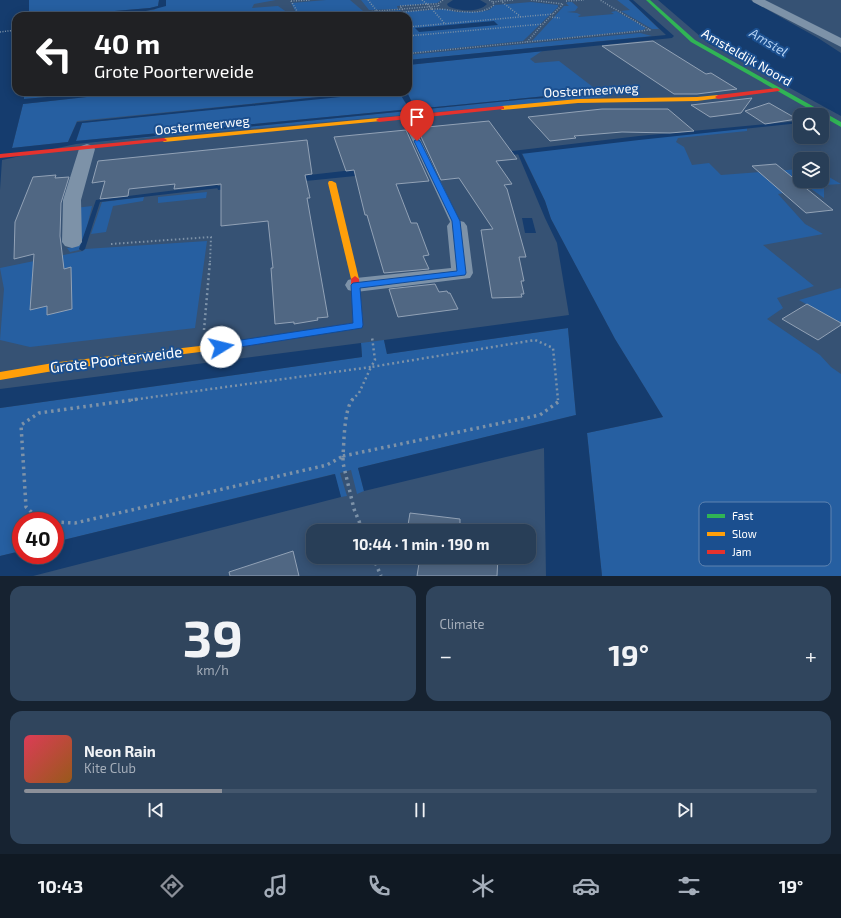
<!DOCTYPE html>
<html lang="en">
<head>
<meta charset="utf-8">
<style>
  :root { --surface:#283e57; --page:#30455d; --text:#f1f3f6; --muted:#a5aeba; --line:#44576d; --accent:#8c9099 }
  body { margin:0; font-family:"Exo 2",sans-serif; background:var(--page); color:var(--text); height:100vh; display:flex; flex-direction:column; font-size:15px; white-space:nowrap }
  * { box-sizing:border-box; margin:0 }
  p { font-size:13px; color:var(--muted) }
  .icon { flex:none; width:22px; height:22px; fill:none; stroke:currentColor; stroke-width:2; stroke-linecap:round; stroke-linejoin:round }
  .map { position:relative; height:576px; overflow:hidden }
  .panel { display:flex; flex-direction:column; gap:10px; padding:10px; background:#162230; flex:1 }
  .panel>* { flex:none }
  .top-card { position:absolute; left:12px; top:12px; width:400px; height:84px; border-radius:12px; box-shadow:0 2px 10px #0003,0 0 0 1px var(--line); background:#202124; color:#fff; overflow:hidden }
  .controls { position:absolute; left:793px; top:108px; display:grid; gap:8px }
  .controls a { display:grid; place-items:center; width:36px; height:36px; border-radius:8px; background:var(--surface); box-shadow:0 2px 10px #0003,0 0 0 1px var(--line); font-size:20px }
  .speed { position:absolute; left:12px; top:512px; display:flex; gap:8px; font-size:20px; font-weight:700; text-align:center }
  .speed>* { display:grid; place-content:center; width:52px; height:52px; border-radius:50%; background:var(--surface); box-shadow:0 2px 10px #0003,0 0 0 1px var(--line); line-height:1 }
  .speed .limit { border:6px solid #d22; background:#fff; color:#111 }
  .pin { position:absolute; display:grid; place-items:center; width:34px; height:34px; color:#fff; margin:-41px -17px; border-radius:50% 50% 50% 0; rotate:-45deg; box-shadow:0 0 4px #0007 }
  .pin .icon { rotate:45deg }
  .me { position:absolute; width:44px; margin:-22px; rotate:81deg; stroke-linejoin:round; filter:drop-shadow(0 0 3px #0008) }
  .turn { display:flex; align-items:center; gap:14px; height:84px; padding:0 16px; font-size:18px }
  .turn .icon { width:52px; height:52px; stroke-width:2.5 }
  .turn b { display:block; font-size:28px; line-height:34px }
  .big { font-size:30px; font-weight:700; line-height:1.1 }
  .panel .widget { flex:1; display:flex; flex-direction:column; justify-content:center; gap:6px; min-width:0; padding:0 14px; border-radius:12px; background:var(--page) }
  .panel .dial { align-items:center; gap:0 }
  .dial b { font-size:52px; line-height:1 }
  .song { display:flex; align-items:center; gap:12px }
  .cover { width:48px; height:48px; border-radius:6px; background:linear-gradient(135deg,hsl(350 70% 55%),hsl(30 70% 35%)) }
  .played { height:4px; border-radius:2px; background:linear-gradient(90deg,var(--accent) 25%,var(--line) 25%) }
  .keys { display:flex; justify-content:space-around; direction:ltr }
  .heat { display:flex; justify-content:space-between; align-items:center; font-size:22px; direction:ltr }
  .panel .tiles { flex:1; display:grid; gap:10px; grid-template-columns:1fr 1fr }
  .widget:last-child { grid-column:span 2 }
  .trip { position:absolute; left:306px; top:524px; width:230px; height:40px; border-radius:12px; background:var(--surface); box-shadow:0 2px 10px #0003,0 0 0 1px var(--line); font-weight:700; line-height:40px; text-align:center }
  .tabs { display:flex; height:64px; justify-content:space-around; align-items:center; background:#101923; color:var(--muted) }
  .tabs .icon { width:28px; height:28px }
  .tabs .active { color:var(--accent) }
  .tabs b { font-size:18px; color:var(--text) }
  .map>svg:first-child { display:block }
  .green { fill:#265fa1 }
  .water { fill:#153c6e }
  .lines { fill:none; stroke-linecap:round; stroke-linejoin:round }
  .stream { fill:#153c6e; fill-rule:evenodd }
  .building { fill:#506783; stroke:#92a2b6 }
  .path-far3 { stroke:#7d92a8; stroke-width:1.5; stroke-dasharray:1 1.5; stroke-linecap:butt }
  .path-far2 { stroke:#7d92a8; stroke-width:2; stroke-dasharray:1.5 2.5; stroke-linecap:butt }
  .path-far1 { stroke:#7d92a8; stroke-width:2.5; stroke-dasharray:2 3; stroke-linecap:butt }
  .path { stroke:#7d92a8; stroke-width:3.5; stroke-dasharray:2.5 4; stroke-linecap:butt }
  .lane { fill:#7d92a8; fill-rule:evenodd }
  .street { fill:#7d92a8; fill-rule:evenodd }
  .fast { fill:#30b455; fill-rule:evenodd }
  .slow { fill:#ff9f0a; fill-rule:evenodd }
  .jam { fill:#e5322d; fill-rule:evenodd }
  .route { fill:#1a73e8; stroke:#114b97 }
  .labels { text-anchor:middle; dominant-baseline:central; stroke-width:4; stroke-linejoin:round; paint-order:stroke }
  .far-water-label { font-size:13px; font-style:italic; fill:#b5d3f5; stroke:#1b4f8f }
  .far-street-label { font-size:13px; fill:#fff; stroke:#1b4f8f }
  .street-label { font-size:15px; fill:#fff; stroke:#1b4f8f }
  .key { fill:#1b4f8f; stroke:#5f84b1; stroke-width:1 }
  .key-label { font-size:11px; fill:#fff }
</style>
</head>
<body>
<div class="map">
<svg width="841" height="576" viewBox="0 0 841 576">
  <rect width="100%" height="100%" fill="#365274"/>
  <g class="green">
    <path d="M29,0H159L158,6L150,8L56,16H29Z"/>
    <path d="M166,0H276L254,4L252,8L278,6L288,13L270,16H87L154,10L165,3Z"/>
    <path d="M326,0H350L363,11L298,16L291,3Z"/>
    <path d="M361,0H441L437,3L397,6L398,9L369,10Z"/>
    <path d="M617,0H629L659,29H652L621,11L630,10Z"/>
    <path d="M531,2L558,5V7L523,41L408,53V16H374L371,12L400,10L402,12L444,9L457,12H479L489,10L495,5Z"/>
    <path d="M568,2H572L578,7L575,11L567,12L577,13L581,15L578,16L579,17L614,14L611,12L616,11L646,28L643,30L532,41L564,6H569L566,3Z"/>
    <path d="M640,33L652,36L408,60V55Z"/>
    <path d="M542,51L530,59L535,63L559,61L606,97L76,144L528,99L600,95L599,93L557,95L415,109L407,92L408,65Z"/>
    <path d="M24,92H107L24,99Z"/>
    <path d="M132,92H368L77,121L68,142L12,148L23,104Z"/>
    <path d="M399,92L405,102L411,109L76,141L82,123L310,99Z"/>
    <path d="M747,128V131L678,138L676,142L684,147L692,165L709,163L721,175L800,169V181H822V173L841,184L824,185V198L810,188L778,194L805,224L823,234L763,245L814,286L777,298L783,308L767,319L820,355L831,367L841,374V576H602L587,433L663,417L615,339L577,268L551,219L545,201L521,151Z"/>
    <path d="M207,192L206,198L158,203V197Z"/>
    <path d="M144,197L143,201L113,206L106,232L91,234L102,202Z"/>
    <path d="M92,206L86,231L79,250L70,252L67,248L75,247V208Z"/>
    <path d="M207,241L195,328L30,347L0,340L4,289L0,268L83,251L85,249Z"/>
    <path d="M841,288V324L799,300Z"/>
    <path d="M568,328L576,415L358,468L364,491L357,494L351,470L340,473L347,496L341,497L334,474L55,542V521H21V551L0,556V408L362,357L361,343L384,340L387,354Z"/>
  </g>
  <g class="water">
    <path d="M0,0H29V15L32,16H16V92H24V99L107,92H132L23,104L12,148L68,142L77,122L368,92H390L82,123L76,141L411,109L405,102L399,92H407L415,109L557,95L599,93L600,95L528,99L76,144L2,160L0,190Z"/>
    <path d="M159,0H166V6C131,17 92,16 56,16L150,8L158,6Z"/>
    <path d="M453,0H480L487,4C479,13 457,11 448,6L447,4Z"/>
    <path d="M629,0H633L674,36L672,38L408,65V60L666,35Z"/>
    <path d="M658,0H750L818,38L841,53V116L708,43Z"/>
    <path d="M494,21L498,25L419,32L415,28Z"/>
    <path d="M518,154H522L545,201L551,219L615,339L663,417L587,433L602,576H546L544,448L364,491L358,468L576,415L568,328L387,354L384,340L569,315L557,243L545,218Z"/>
    <path d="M422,165L424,169L218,190L217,187L221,185L344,171Z"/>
    <path d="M522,218H532L536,233H525Z"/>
    <path d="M361,343L362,357L0,408V389Z"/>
    <path d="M335,474L341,497L33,576H0V556L21,551V555H55V542Z"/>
  </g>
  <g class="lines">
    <g class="stream">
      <path d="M800,121V123L639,140L504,156L501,154L504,152L639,136Z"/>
      <path d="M217,185L220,187L219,188L100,202L85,249L82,251L79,249L96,200Z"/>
    </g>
  </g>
  <g class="building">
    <path d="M653,41L706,74L711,73L737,89L697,94H674L602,46Z"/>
    <path d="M752,98L741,113L710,117L691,105Z"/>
    <path d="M769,103L797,119L765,124L745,111Z"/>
    <path d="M602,109H668L694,131L670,133L622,132L574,136L576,138L550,141L528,117Z"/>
    <path d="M489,121L517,159L496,161L512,184L504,185L507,189L526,257H519L524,281H521L524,294H521L522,297L492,298L481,230L493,229L459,178L441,180L417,128Z"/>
    <path d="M406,130L429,181L396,184L411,223H417L429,255L423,256L429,269L384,273L367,215H365L354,170L346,171L334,137Z"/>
    <path d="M307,140L312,174L305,175L310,198H307L328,317L317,318L318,320L294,324V322L275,324L271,268H273L268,221L221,226V184L174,189L175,184L129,189L128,196L100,199L105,181L92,183L98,161Z"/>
    <path d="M776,164L833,210L806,213L752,166Z"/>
    <path d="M56,175L55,178L69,177L61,203L60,236L64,269L71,267L72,309L47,315V306L30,310L34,254L14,259L15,222L33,177Z"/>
    <path d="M435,284L439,292L447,291L448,293H450L458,309L398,317L389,289Z"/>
    <path d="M807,304L841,323V325L818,340L782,319Z"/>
    <path d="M410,513L460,519V526L490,530V531H407Z"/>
    <path d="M293,551L299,576H230L229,572Z"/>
    <path d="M420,557H498L497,576H417Z"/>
  </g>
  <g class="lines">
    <g class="path-far3">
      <path d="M368,0L381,16"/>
      <path d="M422,0L427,4H438"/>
      <path d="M531,0L563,4L552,15"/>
      <path d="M291,1L311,0"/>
      <path d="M291,1L300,16"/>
      <path d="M502,1L513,0"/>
      <path d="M566,1L584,0"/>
      <path d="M493,2L501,1L521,17"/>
      <path d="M427,4L432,9L404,12L400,6Z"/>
      <path d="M432,9L445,24"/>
      <path d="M432,9C453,8 476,19 494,5L493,2L489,0"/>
      <path d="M317,16L439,6L438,4L443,0"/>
      <path d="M408,27L553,14"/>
      <path d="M0,32L16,30"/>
      <path d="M408,36L543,24L550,17L560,18"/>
      <path d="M527,42L542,25"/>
      <path d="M408,47L413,53L650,30L600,0"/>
      <path d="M341,94V97"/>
    </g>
    <path class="path-far2" d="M111,244L211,237L210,262"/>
    <g class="path-far1">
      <path d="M204,330L210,261"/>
      <path d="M131,400L371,367L375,360L372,337"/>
      <path d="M352,400L359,393L371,367L535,340L553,348L558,400"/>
    </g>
    <g class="path">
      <path d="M353,399C344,408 344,443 343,456L540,415L558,402V399"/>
      <path d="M41,521L26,507L21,425L39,413L139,399"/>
      <path d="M55,522L75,523L327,465L343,456V463L354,509L363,531"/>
      <path d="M373,557L381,576"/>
    </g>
    <path class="lane" d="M403,116H409L410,118L462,226L460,228H454L452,226L402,118Z"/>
    <g class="street">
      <path d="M752,0H765L841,38V47L753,2Z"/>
      <path d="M87,144L93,146L95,149L81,200L82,242L79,246L72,248L65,246L62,242L63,200L79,149L81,146Z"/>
      <path d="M457,220L464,222L467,226L473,273L470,278L356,292L348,290L345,285L348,280L356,278L451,268L447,226L450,222Z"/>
    </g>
    <path class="fast" d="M646,0H650L695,40L841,122V127L691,42Z"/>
    <g class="slow">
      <path d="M718,95L721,97L720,98L697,101L578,103L502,110L499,108L502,106L578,99L697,97Z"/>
      <path d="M379,118L381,119V121L164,142L161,140L164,138Z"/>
      <path d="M329,181H332L336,183L359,279L358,281H352L351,279L328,183Z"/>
      <path d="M235,342L239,343L240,345L239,347L59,370L0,380V372L59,362Z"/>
    </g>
    <g class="jam">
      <path d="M777,88L780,90L779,91L718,99L715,97L718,95Z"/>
      <path d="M502,106L504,107V109L379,122L376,120L379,118Z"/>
      <path d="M164,138L167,140L166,141L0,158V154Z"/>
      <path d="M355,276L359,279L363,325L361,327L235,348L231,347L230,345L231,343L235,342L353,323L351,279Z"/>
    </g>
  </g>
  <path class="route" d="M417,139L420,141L460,221L466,273L465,275L360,288L363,325L362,328L221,350L218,349L216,347L221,343L353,323L351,285L353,283L457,271L452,221L414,141Z"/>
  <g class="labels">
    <g class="far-water-label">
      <text transform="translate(769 42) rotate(31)">Amstel</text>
    </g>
    <g class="far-street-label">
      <text transform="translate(747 57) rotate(30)">Amsteldijk Noord</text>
      <text transform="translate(591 90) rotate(-3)">Oostermeerweg</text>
      <text transform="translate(202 125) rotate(-6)">Oostermeerweg</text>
    </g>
    <g class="street-label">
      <text transform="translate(116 359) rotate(-7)">Grote Poorterweide</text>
    </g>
  </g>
  <rect x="699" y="502" width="132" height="64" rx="6" class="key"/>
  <rect x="707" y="514" width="18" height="4" fill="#30b455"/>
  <rect x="707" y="532" width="18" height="4" fill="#ff9f0a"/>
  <rect x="707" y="550" width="18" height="4" fill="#e5322d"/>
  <g class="key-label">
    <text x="732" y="520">Fast</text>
    <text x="732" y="538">Slow</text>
    <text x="732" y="556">Jam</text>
  </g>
</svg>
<div class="controls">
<a><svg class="icon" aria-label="search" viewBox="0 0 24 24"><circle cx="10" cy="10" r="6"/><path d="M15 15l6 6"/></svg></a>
<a><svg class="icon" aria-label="layers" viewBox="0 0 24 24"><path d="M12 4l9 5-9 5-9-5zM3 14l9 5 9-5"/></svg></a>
</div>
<div class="speed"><div class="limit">40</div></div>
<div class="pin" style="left:417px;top:141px;background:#d93025"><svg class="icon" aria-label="arrive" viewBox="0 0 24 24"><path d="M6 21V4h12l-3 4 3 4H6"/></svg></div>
<svg class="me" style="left:221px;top:347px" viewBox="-20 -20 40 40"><circle r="19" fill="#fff"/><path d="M0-13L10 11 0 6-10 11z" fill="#1a73e8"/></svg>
<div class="trip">10:44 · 1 min · 190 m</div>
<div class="top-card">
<div class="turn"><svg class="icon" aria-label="left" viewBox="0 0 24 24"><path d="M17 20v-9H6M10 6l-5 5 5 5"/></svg><div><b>40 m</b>Grote Poorterweide</div></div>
</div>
</div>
<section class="panel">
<div class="tiles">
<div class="widget dial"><b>39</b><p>km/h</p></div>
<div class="widget"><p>Climate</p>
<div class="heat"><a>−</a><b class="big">19°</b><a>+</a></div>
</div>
<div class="widget">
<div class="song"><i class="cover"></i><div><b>Neon Rain</b><p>Kite Club</p></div></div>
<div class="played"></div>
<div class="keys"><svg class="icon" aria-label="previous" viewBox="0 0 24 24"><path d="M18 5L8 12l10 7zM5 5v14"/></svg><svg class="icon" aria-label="pause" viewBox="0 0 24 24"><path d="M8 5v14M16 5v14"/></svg><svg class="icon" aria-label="next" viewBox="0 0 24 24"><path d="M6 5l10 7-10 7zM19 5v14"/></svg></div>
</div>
</div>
</section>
<nav class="tabs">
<b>10:43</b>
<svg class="icon active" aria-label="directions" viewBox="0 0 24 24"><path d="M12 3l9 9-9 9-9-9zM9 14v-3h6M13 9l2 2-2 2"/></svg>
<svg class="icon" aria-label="music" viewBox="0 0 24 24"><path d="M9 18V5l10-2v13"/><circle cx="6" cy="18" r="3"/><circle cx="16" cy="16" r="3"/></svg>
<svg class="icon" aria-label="phone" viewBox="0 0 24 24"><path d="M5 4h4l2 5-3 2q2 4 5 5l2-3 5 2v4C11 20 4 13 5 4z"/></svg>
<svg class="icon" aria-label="climate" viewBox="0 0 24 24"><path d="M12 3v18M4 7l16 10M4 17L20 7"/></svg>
<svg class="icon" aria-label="car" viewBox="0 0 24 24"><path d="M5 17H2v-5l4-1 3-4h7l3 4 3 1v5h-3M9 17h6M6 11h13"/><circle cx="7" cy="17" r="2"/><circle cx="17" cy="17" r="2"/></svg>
<svg class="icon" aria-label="filters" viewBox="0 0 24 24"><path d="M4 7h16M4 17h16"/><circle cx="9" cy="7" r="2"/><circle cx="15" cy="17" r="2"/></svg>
<b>19°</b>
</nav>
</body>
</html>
